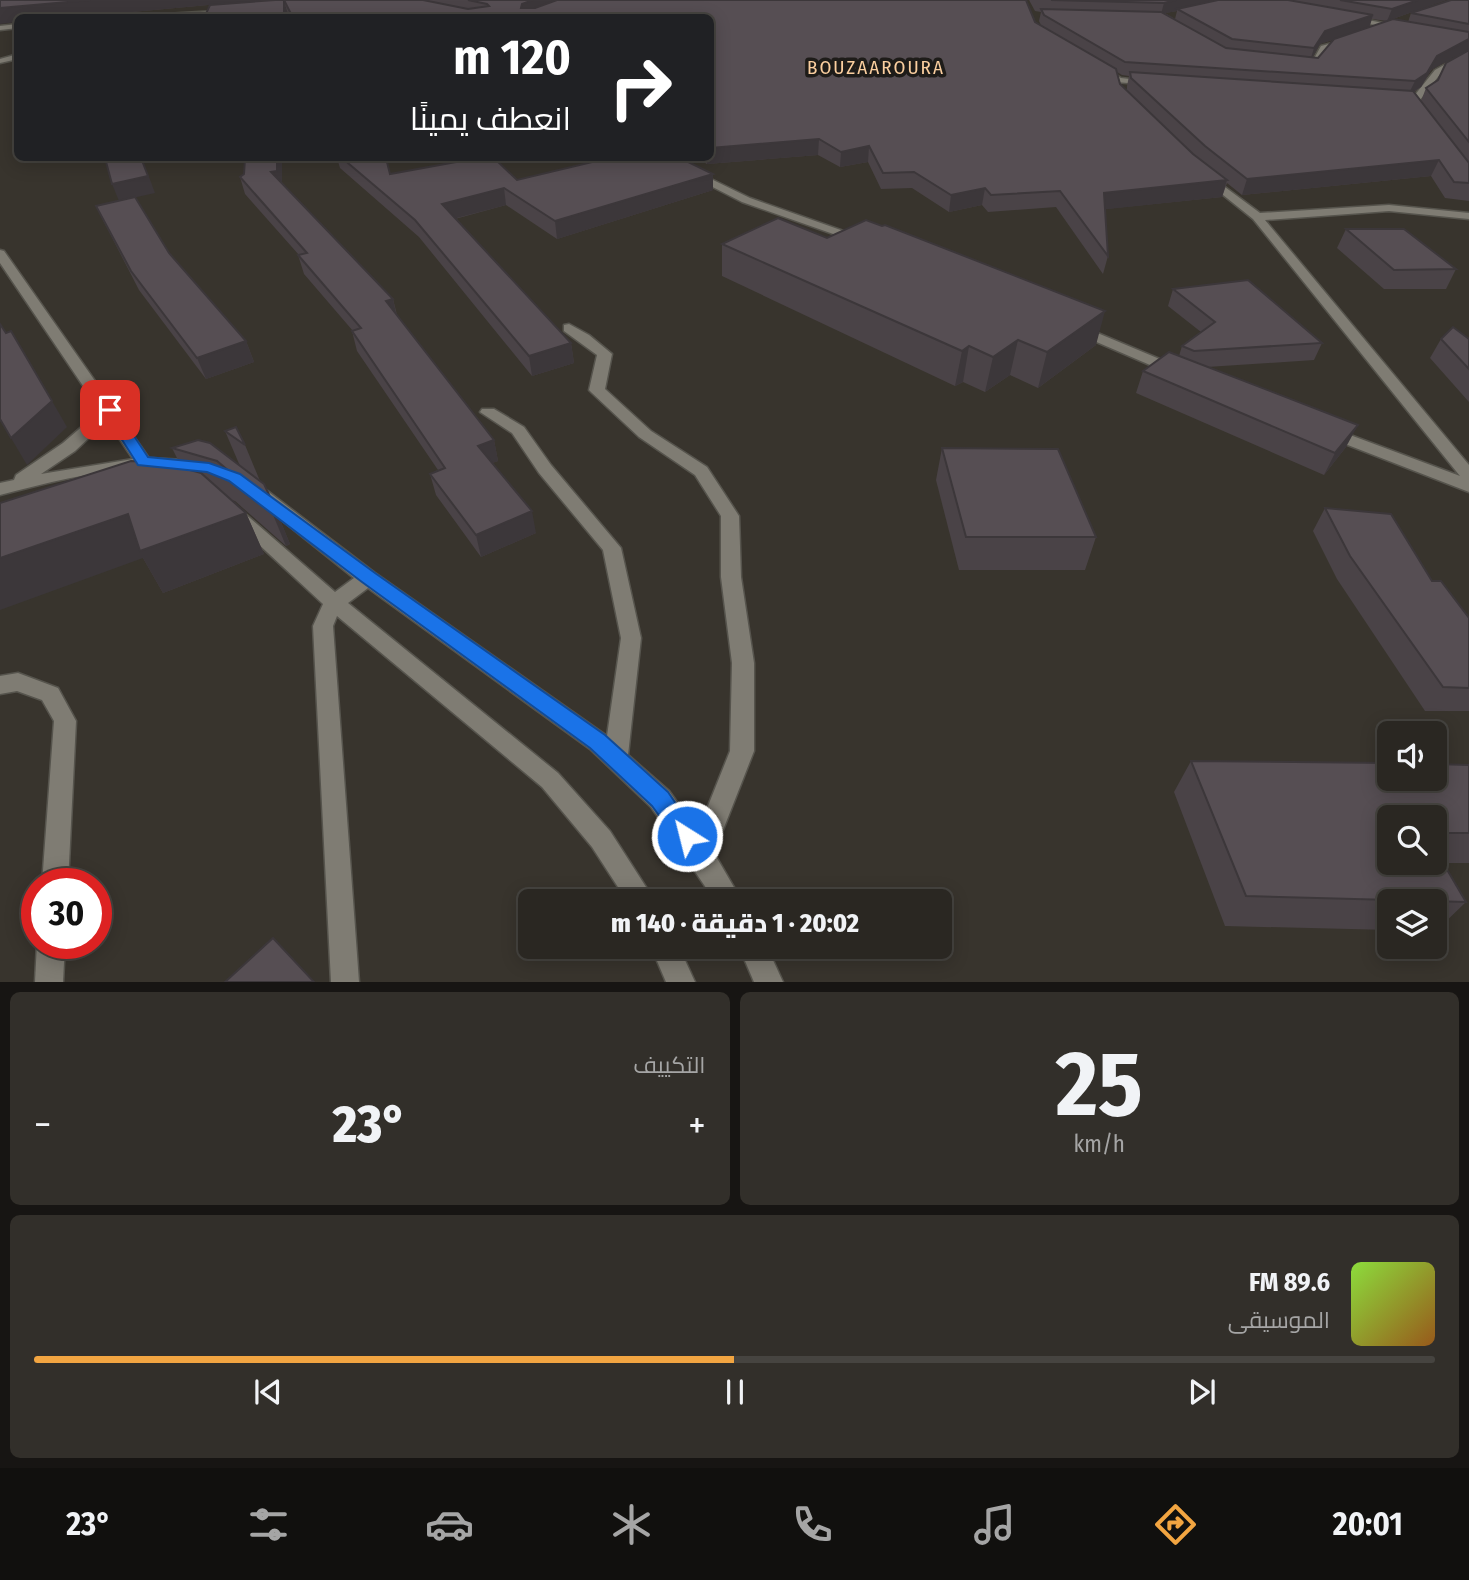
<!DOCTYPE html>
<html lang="ar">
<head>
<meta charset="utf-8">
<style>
  :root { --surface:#2a2722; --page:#322f2a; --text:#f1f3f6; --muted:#a5a5a5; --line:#464440; --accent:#f2a541 }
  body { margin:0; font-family:"Fira Sans Condensed",Cairo,sans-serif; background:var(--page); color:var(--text); direction:rtl; height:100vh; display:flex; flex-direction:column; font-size:26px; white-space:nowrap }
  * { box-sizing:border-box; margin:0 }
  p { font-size:23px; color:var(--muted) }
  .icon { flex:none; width:38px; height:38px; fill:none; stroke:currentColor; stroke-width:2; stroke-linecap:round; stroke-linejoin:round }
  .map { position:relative; height:982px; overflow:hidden; direction:ltr }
  .sheet { display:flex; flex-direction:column; gap:10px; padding:10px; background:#171513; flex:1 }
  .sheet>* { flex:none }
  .banner { position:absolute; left:14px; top:14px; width:700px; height:147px; border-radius:10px; box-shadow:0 4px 18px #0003,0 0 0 2px var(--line); direction:rtl; background:#202124; color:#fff; overflow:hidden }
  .controls { position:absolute; left:1377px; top:721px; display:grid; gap:14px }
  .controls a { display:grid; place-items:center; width:70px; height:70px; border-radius:10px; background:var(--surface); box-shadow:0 4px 18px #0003,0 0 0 2px var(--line); font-size:35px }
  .speed { position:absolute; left:21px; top:868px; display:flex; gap:14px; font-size:35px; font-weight:700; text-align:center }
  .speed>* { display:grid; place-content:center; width:91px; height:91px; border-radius:50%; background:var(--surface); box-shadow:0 4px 18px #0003,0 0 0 2px var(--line); line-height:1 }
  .speed .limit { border:10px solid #d22; background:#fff; color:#111 }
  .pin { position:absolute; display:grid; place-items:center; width:60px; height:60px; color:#fff; margin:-30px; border-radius:14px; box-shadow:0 4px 10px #0006 }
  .me { position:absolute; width:77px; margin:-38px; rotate:324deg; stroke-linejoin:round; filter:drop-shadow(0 0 5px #0008) }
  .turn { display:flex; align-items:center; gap:24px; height:147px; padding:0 28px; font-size:32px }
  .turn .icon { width:91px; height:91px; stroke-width:2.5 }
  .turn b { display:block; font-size:49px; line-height:60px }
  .big { font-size:52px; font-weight:800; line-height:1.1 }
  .sheet .tile { flex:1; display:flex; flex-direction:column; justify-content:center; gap:10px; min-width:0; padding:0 24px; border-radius:10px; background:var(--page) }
  .sheet .dial { align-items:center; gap:0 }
  .dial b { font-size:91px; line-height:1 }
  .song { display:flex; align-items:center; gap:21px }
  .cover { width:84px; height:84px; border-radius:10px; background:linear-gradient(135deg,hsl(90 70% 55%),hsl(30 70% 35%)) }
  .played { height:7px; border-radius:4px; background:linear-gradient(90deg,var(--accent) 50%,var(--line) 50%) }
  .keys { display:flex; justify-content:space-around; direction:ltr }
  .heat { display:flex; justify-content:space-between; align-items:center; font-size:38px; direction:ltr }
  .sheet .tiles { flex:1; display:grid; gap:10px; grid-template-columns:1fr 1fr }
  .tile:last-child { grid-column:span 2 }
  .trip { position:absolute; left:518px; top:889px; width:434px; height:70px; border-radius:10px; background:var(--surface); box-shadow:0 4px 18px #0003,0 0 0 2px var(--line); font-weight:800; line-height:70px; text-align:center; direction:rtl }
  .menu { display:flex; height:112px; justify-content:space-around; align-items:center; background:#11100e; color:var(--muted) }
  .menu .icon { width:49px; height:49px }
  .menu .current { color:var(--accent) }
  .menu b { font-size:32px; color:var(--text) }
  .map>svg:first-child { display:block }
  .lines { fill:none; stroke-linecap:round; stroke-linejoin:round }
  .minor-casing { stroke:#56544d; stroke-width:3 }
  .minor { fill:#7f7c73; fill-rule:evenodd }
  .wall { fill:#4a4347; fill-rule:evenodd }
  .shaded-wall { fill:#3c373a }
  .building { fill:#564e53; stroke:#3c373a; stroke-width:2 }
  .route { fill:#1a73e8; stroke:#114b97; stroke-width:2 }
  .labels { text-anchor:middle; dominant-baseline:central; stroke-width:7; stroke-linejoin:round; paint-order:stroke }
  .far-neighbourhood-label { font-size:19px; letter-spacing:2px; fill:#fbcf9f; stroke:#1e1c19 }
</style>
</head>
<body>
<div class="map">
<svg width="1469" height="982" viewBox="0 0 1469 982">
  <rect width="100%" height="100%" fill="#38342d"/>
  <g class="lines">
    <g class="minor-casing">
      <g id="minor">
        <path d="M233,10L231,13L130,18L133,16Z"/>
        <path d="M1348,16L1403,27L1407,29L1403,31L1346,19Z"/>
        <path d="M18,24V28L0,30V26Z"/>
        <path d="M1348,39L1351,43L1327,50L1316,69L1300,66L1311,64L1321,46Z"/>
        <path d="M1469,51V56L1441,73L1420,100L1405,103L1391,100L1414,96L1435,70Z"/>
        <path d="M18,54V59L0,63V59Z"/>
        <path d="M1099,65L1121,78L1155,82L1151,85L1116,82L1096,69Z"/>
        <path d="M656,158H668L750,198L869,240L859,243L742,202Z"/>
        <path d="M1206,173L1260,213L1389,205L1469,213V219L1389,211L1265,220L1469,465V492L1322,435L1320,432L1322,429H1334L1460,476L1253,219L1202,178L1201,176Z"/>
        <path d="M0,250L4,251L149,458L201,461L209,466L207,470L156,468L155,474H143L139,469C92,471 46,483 0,495V483L14,480L16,475L63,443L100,411L0,263ZM107,421L133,459L41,474L75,451Z"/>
        <path d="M569,324L589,335L612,354L605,389L651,431L707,467L739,516L741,577L754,663V751L714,853L742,901H715L651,807L590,749L368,588L348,603L558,773L610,831L655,901H627L592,847L542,787L337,616L333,626L359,982H331L313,626L323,604L228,516L237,510L243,512L335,592L354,578L249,494L246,490L249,486H261L375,573L607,736L621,638L603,550L539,473L512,433L480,412L482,409H494L524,427L551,465L621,548L641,638L628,755L669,791L698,831L730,751L732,663L721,577V516L695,475L639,437L592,393L589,390L597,355L564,331V325Z"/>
        <path d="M1076,324L1181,368L1183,371L1176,375L1171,374L1071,331V325Z"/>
        <path d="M18,673L58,688L76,721L68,884H42L54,721L42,700L17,691L0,694V676Z"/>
        <path d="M37,943H65L63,982H35Z"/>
        <path d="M651,947H679L695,982H666Z"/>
        <path d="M739,947H767L783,982H754Z"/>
      </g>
    </g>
    <use href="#minor" class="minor"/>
  </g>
  <g class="wall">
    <path d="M0,0H1026L1035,22L1041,25L1039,21L1041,12L1035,11L1029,0H1446L1387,21L1372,19L1369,28L1408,22L1411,13L1469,0V49L1431,70L1421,87L1414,92L1421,101L1426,88L1438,80L1469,50V201L1445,198L1431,176L1242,195L1227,183L1222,197L1105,209L1108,256L1103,274L1056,207L988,212L982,205L949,212L912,188L881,189L868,162L840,167L818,155L707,164L696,158H710V18H290L287,11V18H204L219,4L67,18H18ZM1177,11L1175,19L1165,13ZM1362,30L1318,58H1312L1320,44ZM1117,72L1122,75L1129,76L1127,86V91L1120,84Z"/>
    <path d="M337,158H386L390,174L713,190L557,239L506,205L455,219L571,343L574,363L532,376L419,237L340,168Z"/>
    <path d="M244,174L282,183L393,299L397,315L494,440L498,461L492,463L536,533L481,557L436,495L430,474L438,470L357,351L352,331H353L304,274L298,255H299L245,194L240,177Z"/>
    <path d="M96,206L246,341L254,362L206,379L139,290L105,224Z"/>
    <path d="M1346,229L1456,269L1446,289H1384L1337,248Z"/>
    <path d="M722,244L1096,345L1038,388L1010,375L985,392L963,382L955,386L722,276Z"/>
    <path d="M1173,289L1322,343L1314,360L1207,367L1346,447L1324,475L1136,393L1143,371L1179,356L1182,346L1201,332L1168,306Z"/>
    <path d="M1441,339H1469V402L1430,358Z"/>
    <path d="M225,431L245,445L260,481L273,503L290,544L286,546L235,501L231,500L246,513L264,554L163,593L143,558L182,468L172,448L240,466Z"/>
    <path d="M942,448L1096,537L1085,570H959L936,480Z"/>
    <path d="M1325,508L1432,581L1469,618V711H1425L1337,579L1313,531Z"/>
    <path d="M1191,761L1469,765V863H1443L1466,902L1436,931H1435V901H1390V930L1225,926L1174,792ZM1435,817V863H1390Z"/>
  </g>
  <g class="shaded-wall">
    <path d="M90,0H283L219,4L67,18H18V22L0,24V8Z"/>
    <path d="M284,0L287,11V18H284Z"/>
    <path d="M533,0H568L523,16L521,8L522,4Z"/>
    <path d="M1176,0H1224L1177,9V11L1161,14L1164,3Z"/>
    <path d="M1418,0H1446L1387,21L1392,9Z"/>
    <path d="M1373,15L1369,28L1320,44L1310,61L1314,48L1325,31Z"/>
    <path d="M1469,39V49L1431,70L1421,87L1408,95L1415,81L1437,56Z"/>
    <path d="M819,139L818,155L707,164V158H710V148Z"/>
    <path d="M869,146L868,162L840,167L841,152Z"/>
    <path d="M142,158L155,193L119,201L112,184Z"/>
    <path d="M277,158H282V187L271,172Z"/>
    <path d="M1439,160L1431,176L1242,195L1247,179Z"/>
    <path d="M713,174V190L557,239L555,221Z"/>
    <path d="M1227,180L1222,197L1099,210L1104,193Z"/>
    <path d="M504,188L506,205L445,221L442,204Z"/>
    <path d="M985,188L982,205L949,212L951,195Z"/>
    <path d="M393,299L397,318L386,301Z"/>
    <path d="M1105,311L1096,345L1038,388L1047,352Z"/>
    <path d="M1018,340L1010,375L985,392L993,357Z"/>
    <path d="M246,341L254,362L206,379L197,358Z"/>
    <path d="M571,343L574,363L532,376L529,356Z"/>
    <path d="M969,346L963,382L955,386L962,351Z"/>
    <path d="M52,401L67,427L27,465L11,438Z"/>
    <path d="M1358,425L1346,447L1324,475L1335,453Z"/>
    <path d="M494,440L498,461L482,467L478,446Z"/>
    <path d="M273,503L290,544L286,546L269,505Z"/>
    <path d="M532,511L536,533L481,557L476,535Z"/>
    <path d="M246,513L264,554L163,593L143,558L0,610V558L128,514Z"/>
  </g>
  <g class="building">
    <path d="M0,0H90L0,8Z"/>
    <path d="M275,0H284V18H204L210,5Z"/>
    <path d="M284,0H423L468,9L489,6L487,4L468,0H533L522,4L521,8H535L557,0H1026L1035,22L1116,69L1120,84L1193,154L1227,180L1104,193L1108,256L1060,191L991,195L985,188L951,195L914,172L883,173L869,146L841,152L819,139L710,148V18H293Z"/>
    <path d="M1051,0H1176L1164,3Z"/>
    <path d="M1218,0H1288L1373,15L1325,31L1314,48L1232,39L1177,9Z"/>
    <path d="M1340,0H1418L1392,9Z"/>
    <path d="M1451,0H1469V24L1411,13Z"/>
    <path d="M1041,9L1161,12L1226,48L1318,58L1334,39L1393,19L1469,32V39L1437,56L1427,73L1415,81L1125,62L1044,15Z"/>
    <path d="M1469,50V142L1426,88L1438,80L1446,63Z"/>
    <path d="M1130,72L1413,91L1469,163V183L1454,182L1439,160L1247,179L1205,146L1131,78Z"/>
    <path d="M105,158H141L148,176L112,184Z"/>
    <path d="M245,158H277V171L271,172L393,299L386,301L494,440L478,446L532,511L476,535L430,474L445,468L352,331L361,328L298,255L307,253L240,177L244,174Z"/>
    <path d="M342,158H386L390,174L478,158H494L517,180L609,158H680L713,174L555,221L504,188L442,204L571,343L529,356L415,220Z"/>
    <path d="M135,197L169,253L246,341L197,358L131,271L96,206Z"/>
    <path d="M778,218L827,238L866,220L882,226L885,225L1105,311L1047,352L1018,340L993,357L969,346L962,351L722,244Z"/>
    <path d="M1346,229H1404L1456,269L1394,270Z"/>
    <path d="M1248,280L1322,343L1194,351L1182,346L1215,322L1173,289Z"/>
    <path d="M0,324L6,333L11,331L52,401L11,438L0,419Z"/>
    <path d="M1453,327L1469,339V369L1441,339Z"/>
    <path d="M1169,352L1358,425L1335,453L1143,371Z"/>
    <path d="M236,427L245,445L225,431Z"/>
    <path d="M198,440L210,443L264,484L273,503L269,505L217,461L172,448Z"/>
    <path d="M942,448L1058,449L1096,537H966Z"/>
    <path d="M131,461L165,463L201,473L246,513L140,551L128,514L0,558V503Z"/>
    <path d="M1325,508L1391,514L1432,581H1441L1469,618V688L1443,687L1350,556Z"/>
    <path d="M1191,761L1390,763V779H1435V764L1469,765V833H1435V817H1390V863H1435V849L1466,902L1246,896Z"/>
    <path d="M273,938L314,982H225Z"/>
  </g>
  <path class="route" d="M110,405L115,407L148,457L209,463L240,474L375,573L605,735L668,792L698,836L695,843L687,846L679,843L652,806L590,748L362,582L229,481L207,472L138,465L103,410Z"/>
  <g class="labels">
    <g class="far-neighbourhood-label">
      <text x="876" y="67">BOUZAAROURA</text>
    </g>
  </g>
</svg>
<div class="controls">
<a><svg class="icon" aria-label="sound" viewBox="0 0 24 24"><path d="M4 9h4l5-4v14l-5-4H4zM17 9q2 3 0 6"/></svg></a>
<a><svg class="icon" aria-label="search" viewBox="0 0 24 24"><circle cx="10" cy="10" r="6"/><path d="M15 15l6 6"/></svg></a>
<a><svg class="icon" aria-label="layers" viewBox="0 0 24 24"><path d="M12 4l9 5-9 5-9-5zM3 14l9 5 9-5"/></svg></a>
</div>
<div class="speed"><div class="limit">30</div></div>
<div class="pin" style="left:110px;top:410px;background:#d93025"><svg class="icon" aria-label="arrive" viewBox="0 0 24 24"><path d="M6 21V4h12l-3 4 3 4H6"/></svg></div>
<svg class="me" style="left:687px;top:836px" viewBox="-20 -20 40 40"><circle r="17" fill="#1a73e8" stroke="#fff" stroke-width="3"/><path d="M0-11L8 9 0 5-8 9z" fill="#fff"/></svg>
<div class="trip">20:02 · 1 دقيقة · 140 m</div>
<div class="banner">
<div class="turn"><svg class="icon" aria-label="right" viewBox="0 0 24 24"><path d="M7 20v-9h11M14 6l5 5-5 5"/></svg><div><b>120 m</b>انعطف يمينًا</div></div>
</div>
</div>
<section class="sheet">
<div class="tiles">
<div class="tile dial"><b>25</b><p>km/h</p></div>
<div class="tile"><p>التكييف</p>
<div class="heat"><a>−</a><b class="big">23°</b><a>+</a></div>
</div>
<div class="tile">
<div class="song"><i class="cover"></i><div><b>89.6 FM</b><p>الموسيقى</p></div></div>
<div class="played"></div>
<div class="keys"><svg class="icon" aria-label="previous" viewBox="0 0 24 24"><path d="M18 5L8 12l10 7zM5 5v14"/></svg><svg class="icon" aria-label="pause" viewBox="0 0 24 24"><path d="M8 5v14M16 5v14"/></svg><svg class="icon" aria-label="next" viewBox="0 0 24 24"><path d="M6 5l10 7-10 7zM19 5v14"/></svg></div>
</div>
</div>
</section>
<nav class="menu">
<b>20:01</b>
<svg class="icon current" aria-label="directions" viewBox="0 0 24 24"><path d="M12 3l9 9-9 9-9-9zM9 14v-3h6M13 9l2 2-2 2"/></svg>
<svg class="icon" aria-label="music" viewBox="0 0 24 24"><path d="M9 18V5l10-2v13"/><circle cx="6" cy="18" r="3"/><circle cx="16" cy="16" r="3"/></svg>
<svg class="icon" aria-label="phone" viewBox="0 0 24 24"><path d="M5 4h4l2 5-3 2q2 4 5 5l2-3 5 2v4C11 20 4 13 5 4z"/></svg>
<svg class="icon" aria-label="climate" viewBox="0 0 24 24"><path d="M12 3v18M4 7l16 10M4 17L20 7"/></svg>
<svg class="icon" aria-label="car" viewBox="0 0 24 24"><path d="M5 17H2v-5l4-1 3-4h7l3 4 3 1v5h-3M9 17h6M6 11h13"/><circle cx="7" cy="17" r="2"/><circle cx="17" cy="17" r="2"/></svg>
<svg class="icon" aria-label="filters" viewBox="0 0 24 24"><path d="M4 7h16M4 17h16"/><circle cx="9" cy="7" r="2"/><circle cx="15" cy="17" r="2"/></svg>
<b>23°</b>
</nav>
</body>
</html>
